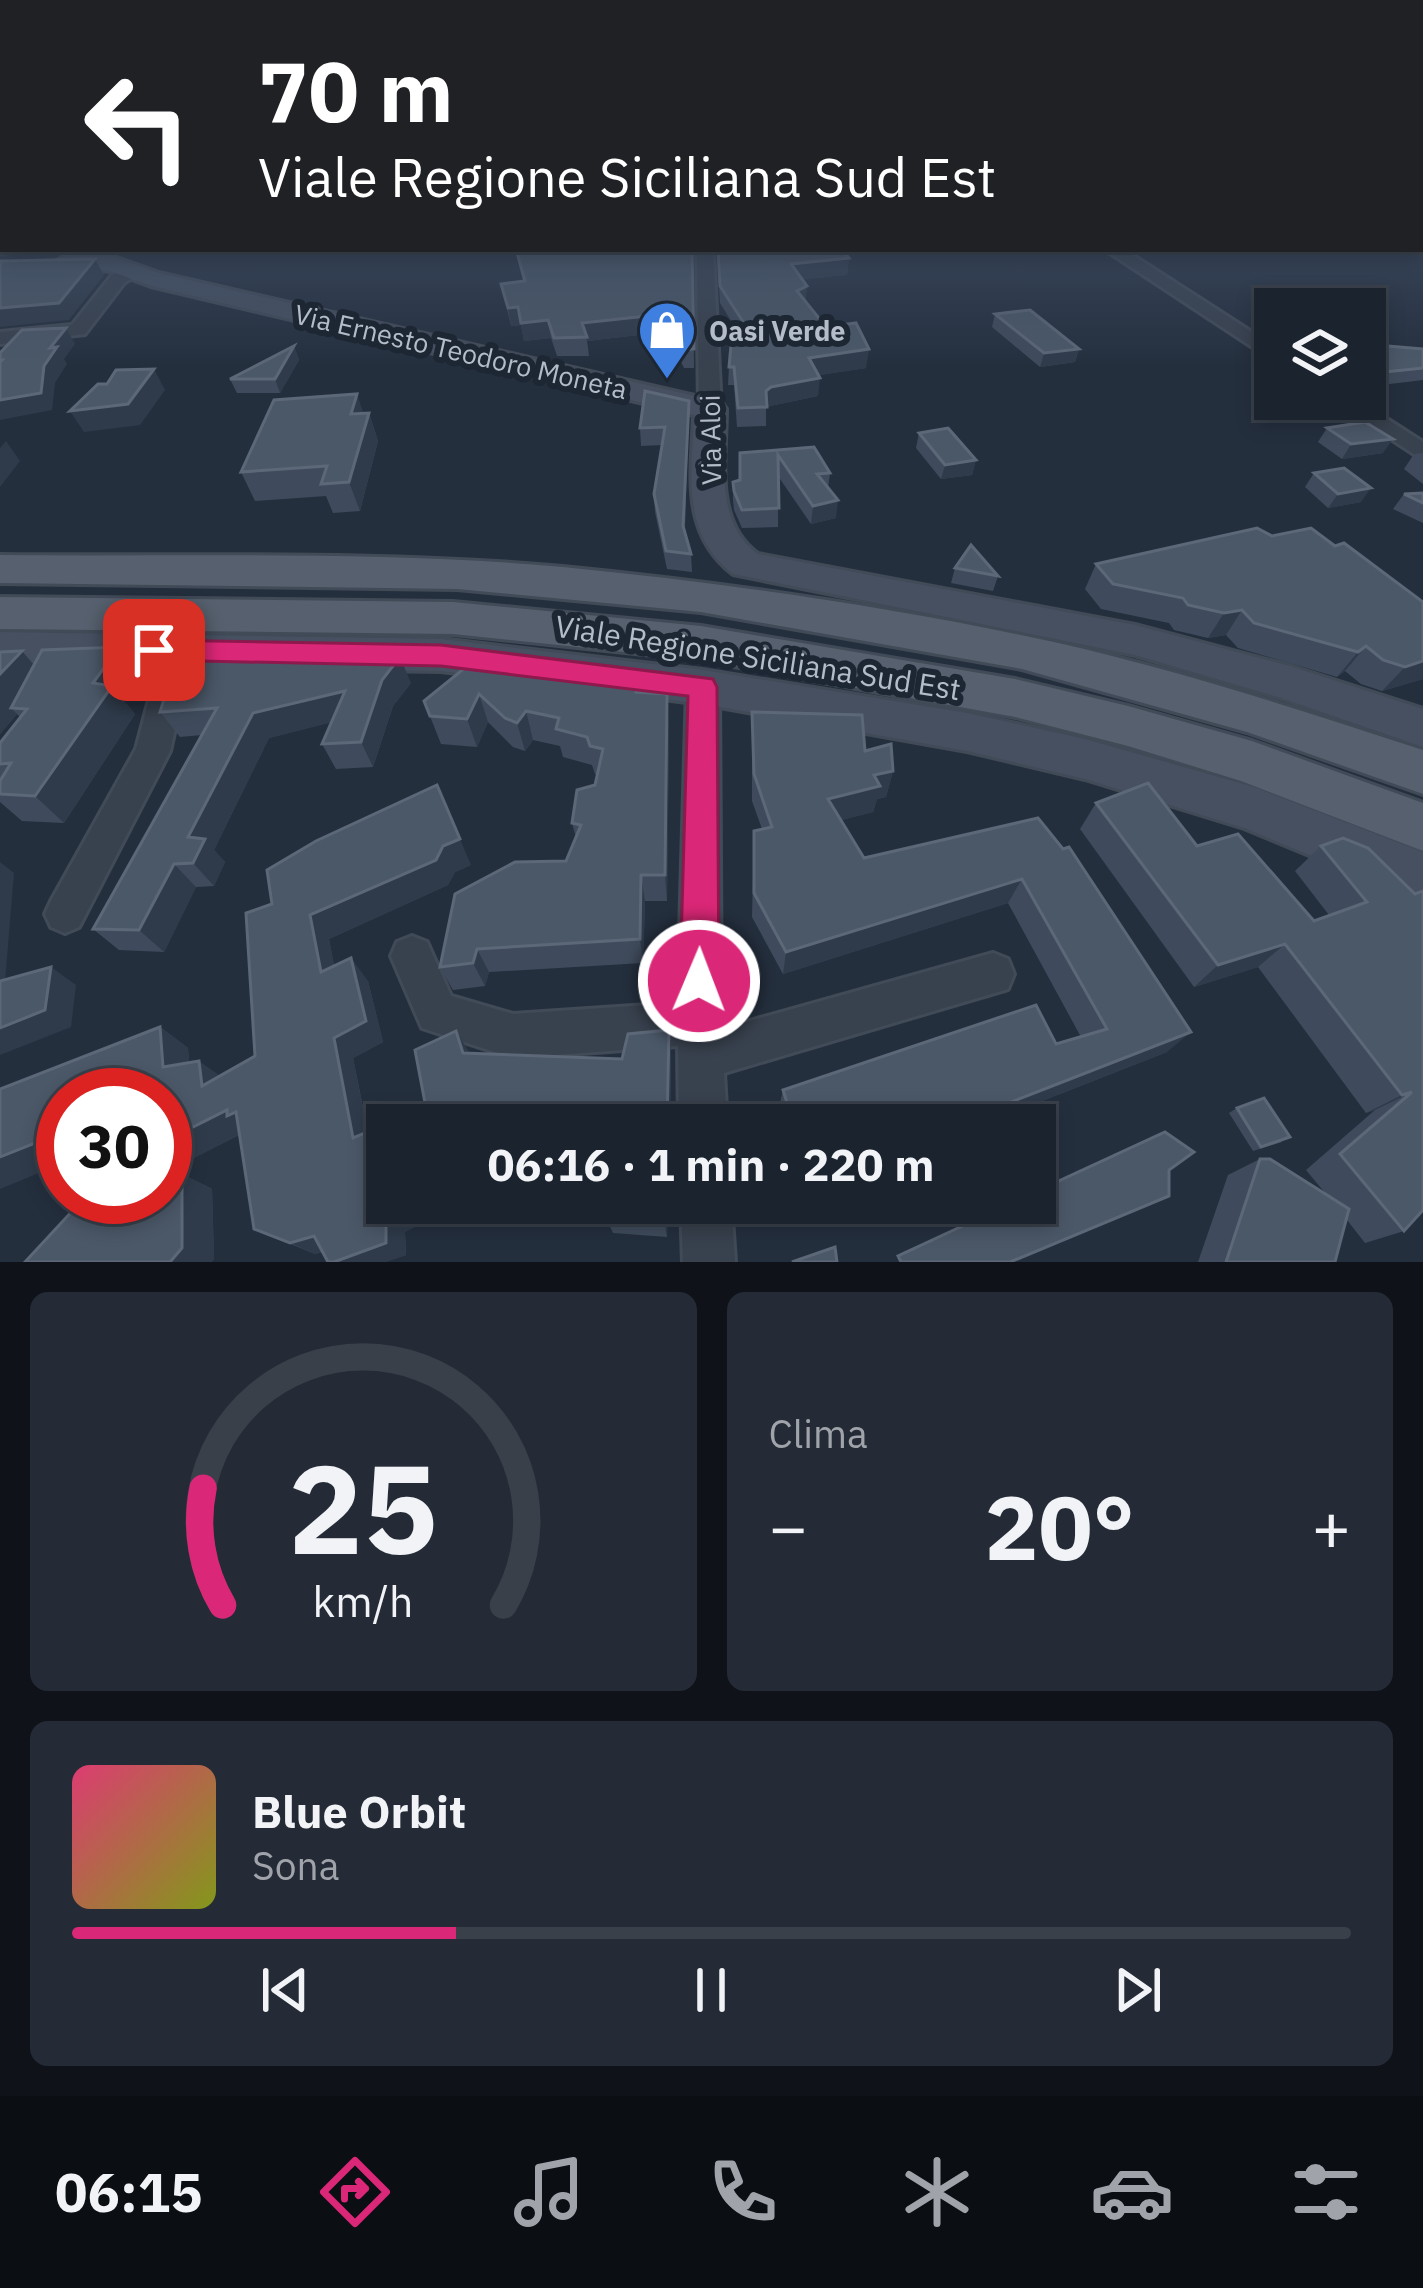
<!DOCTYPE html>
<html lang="it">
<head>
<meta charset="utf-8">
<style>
  :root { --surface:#1b232e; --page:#242b36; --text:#f1f3f6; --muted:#a0a4aa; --line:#39404a; --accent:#db2777 }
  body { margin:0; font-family:"IBM Plex Sans",sans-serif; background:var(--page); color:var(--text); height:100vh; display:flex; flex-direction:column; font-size:45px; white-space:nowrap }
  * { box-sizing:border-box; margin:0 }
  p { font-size:39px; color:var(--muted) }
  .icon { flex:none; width:66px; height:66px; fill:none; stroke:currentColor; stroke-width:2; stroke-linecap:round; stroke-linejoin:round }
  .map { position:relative; height:1262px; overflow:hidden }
  .details { display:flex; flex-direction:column; gap:30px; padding:30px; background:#0f1319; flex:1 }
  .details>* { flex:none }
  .hud { position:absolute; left:0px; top:0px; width:1425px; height:252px; box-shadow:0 6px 18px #0003,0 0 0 3px var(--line); background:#202124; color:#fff; overflow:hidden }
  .fabs { position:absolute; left:1254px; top:288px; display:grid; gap:24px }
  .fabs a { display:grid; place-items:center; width:132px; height:132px; border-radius:0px; background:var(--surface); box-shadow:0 6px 18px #0003,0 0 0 3px var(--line); font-size:60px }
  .speed { position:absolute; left:36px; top:1068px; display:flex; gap:24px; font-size:60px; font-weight:700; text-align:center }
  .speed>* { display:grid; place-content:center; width:156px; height:156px; border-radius:50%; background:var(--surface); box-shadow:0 6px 18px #0003,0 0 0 3px var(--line); line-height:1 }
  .speed .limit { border:18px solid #d22; background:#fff; color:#111 }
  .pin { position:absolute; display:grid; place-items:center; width:102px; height:102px; color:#fff; margin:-51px; border-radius:24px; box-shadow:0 6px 18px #0006 }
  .me { position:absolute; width:132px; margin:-66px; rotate:1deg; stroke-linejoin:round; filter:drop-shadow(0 0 9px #0008) }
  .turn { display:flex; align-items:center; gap:42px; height:252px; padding:0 60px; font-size:54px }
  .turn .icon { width:156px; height:156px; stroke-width:2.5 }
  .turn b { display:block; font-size:84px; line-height:102px }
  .big { font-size:90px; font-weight:700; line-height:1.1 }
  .details .tile { flex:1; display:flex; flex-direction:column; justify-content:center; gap:18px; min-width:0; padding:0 42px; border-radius:18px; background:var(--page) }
  .details .dial { align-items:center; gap:0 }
  .dial svg { height:312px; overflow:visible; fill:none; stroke:var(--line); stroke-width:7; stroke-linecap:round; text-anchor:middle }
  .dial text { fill:var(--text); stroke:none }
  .song { display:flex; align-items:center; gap:36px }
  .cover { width:144px; height:144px; border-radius:18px; background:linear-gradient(135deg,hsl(340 70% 55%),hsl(70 70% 35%)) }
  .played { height:12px; border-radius:6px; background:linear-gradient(90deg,var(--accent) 30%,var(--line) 30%) }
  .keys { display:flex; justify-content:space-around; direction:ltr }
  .heat { display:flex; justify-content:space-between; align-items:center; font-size:66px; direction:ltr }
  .details .tiles { flex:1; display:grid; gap:30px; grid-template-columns:1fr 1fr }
  .tile:last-child { grid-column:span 2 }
  .trip { position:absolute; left:366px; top:1104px; width:690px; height:120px; border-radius:0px; background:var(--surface); box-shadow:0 6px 18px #0003,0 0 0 3px var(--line); font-weight:700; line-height:120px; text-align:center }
  .tabs { display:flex; height:192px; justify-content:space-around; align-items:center; background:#0b0e12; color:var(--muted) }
  .tabs .icon { width:84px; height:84px }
  .tabs .selected { color:var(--accent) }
  .tabs b { font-size:54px; color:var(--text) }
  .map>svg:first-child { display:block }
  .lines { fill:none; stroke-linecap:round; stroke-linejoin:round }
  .street-casing { stroke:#414a57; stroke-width:6 }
  .secondary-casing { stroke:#414a57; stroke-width:6 }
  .primary-casing { stroke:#414a57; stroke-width:6 }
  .street { fill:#38414e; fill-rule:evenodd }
  .secondary { fill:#465061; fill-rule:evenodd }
  .primary { fill:#56606e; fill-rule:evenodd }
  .wall { fill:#3f4b5c }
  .shaded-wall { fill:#2f3b4b }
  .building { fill:#4b5868; stroke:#5c6777; stroke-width:3 }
  .route { fill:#db2777; stroke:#8e194d; stroke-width:3 }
  .labels { text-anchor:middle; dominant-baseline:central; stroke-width:12; stroke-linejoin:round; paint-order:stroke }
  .far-poi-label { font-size:27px; font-weight:bold; fill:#b4bcc9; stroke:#1d2633; text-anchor:start }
  .far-street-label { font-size:27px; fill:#b4bcc9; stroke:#1d2633 }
  .street-label { font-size:30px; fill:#b4bcc9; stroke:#1d2633 }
</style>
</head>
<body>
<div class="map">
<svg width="1423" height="1262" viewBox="0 0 1423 1262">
  <rect width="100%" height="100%" fill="#242f3e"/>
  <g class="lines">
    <g class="street-casing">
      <g id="street">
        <path d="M3,205V217L0,218V206Z"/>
        <path d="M697,249H713L721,409L710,416L699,409Z"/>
        <path d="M1104,249H1123L1275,347V362Z"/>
        <path d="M130,268L139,273L124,283L85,334L0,344V332L72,325L112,275Z"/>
        <path d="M1330,399H1356L1423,442V460Z"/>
        <path d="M177,664L188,668L193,676L182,696L170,751L79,927L65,933L51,927L45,914L51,901L136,749L150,696L166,668Z"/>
        <path d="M703,675L714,678L719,687L721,1029L993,953L1008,959L1014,974L1008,989L724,1073L727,1125H679L678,1046L513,1058L422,1028L391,956L397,942L412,936L427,942L451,996L513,1014L678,1003L687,687L692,678Z"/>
        <path d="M681,1203H731L735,1262H683Z"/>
      </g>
    </g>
    <g class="secondary-casing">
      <g id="secondary">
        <path d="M67,255L114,257L159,273L721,402L726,409C726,458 713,522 758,554L1135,625L1290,666L1423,709V747L1281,698L1135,655L733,574C680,533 692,474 694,415L151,286L110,271L59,267L55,262Z"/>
        <path d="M0,632L441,639L703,670L967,713L1085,739L1254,787L1423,852V902L1244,828L1085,779L967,751L703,704L441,671L0,664Z"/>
      </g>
    </g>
    <g class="primary-casing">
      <g id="primary">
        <path d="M0,555C187,557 377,550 563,567C716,582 871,604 1021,635C1158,663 1291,707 1423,750V794L1247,732L1022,669L701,612L457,589L0,583Z"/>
        <path d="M0,597L453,602L701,626L1015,679L1128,706L1252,741L1423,803V851L1241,781L1128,746L1015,717L701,660L453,634L0,629Z"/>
      </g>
    </g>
    <use href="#street" class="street"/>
    <use href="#secondary" class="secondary"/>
    <use href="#primary" class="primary"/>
  </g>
  <g class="wall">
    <path d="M96,249H124L118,256Z"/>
    <path d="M515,249H693L694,368H684L676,352H663L662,338L648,340L647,334L587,341L589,356H557L551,338L524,341L521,325L511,326L501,284L523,281Z"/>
    <path d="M717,249H852L843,251L849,258L847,275L802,279L807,286L805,302L826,327L866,368L819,375L818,396L770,406L766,408V426L737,427L734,385H728L729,367L746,345L720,303Z"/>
    <path d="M995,314L1079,349L1075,362L1040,367L992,327Z"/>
    <path d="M1261,341L1275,347V367L1254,354Z"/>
    <path d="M294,346L299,360L280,393H237L230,379Z"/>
    <path d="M1365,349H1423V380L1365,387Z"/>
    <path d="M1298,399H1351L1353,400L1344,414L1322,418Z"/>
    <path d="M689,401L685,530L691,554L692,572L667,569L655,512L654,494L662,445L641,446L640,428Z"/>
    <path d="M364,413H369L378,441L360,511L333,513L326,496L255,501L241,472Z"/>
    <path d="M1327,428L1383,453L1342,459L1318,442Z"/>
    <path d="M919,433L976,460L972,475L941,479L916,448Z"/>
    <path d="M814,447L830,473L828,488L836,518L811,524L778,476V527L742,528L734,510L733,500V482L740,480V453Z"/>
    <path d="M1423,453V484L1404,469L1414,454Z"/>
    <path d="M1314,473L1361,502L1328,508L1305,487Z"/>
    <path d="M1423,493V523L1393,509L1404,494Z"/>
    <path d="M1257,528L1423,679L1382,691L1361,684L1345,671L1337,677L1238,648L1226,635L1208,638L1174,630L1169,623L1101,609L1085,589L1096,564Z"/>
    <path d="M955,568L998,576L993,591L951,583Z"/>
    <path d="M22,651L34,665L141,676L124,701L135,714L64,823L22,821L0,802V743L20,717L17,714L0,734V652Z"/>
    <path d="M638,674L639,692L669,723L667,901H645L643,963L489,972L485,986L453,990L440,967L566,861L576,838L572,823L595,785L597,775L595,774L592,765L563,757L560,746L533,740L525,751L513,747L488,722L477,747L441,744L424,701Z"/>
    <path d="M411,683L393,706L373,767L336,769L322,744L331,722L269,738L214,850L225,862L214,886L196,887L164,952L119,950L93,929L202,735L180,737L160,712Z"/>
    <path d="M752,712L865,751L893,771L886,797L877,799L873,812L841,820L864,858L1038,818L1167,1052L981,1125H785L779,1108L783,1090L1056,1044L1081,1037L1008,903L783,974L752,917L754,831L762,829L752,801Z"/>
    <path d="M1096,803L1197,846L1314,921L1329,915L1295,871L1321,846L1415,894L1404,1231L1365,1243L1347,1220L1335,1262H1198L1228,1175L1260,1159L1326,1194L1306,1170L1375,1110L1366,1113L1258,967L1194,987L1080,829Z"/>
    <path d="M471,865L455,872L448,885L329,939L334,966L368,981L383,1042L353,1058L368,1132L426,1108L470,1053L622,1059L671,1051L670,1125H387V1203H441L443,1211L405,1232L406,1255L385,1262H328L322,1252L315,1254L254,1229L239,1135L168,1171L182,1174L212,1189L214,1259L211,1262H25L76,1207L165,1095L160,1027L188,1048L189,1063L220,1076L255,1056L246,913Z"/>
    <path d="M1237,1108L1282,1142L1253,1151L1229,1113Z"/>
    <path d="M606,1203H668L667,1237L613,1233L607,1220Z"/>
  </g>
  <g class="shaded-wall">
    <path d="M0,239H3V249H74L0,256Z"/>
    <path d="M849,258L847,275L790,281L791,264Z"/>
    <path d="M95,259L104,275L69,320L0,327V308Z"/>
    <path d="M807,286L805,303L797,291Z"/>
    <path d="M518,307L548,320L551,338L524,341L521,325L511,326L508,308Z"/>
    <path d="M647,316L661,320L662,338L648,340L647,334L587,341L582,323Z"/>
    <path d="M66,328L75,344L64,359L67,364L55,383L52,410L0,420V400L44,366L50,348Z"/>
    <path d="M294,346L299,360L280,393L275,379Z"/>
    <path d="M869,349L866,368L808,377L809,358Z"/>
    <path d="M1079,349L1075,362L1040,367L1044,353Z"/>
    <path d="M154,369L165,390L140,425L84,432L70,411Z"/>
    <path d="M820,378L818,396L770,406L766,408V391L771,387Z"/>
    <path d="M357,394L366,421L369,413L378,441L360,511L349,482L351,414Z"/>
    <path d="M1353,400L1344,414L1322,418L1330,404Z"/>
    <path d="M1393,439L1383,453L1342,459L1351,444Z"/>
    <path d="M6,441L20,461L0,487V448Z"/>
    <path d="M976,460L972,475L941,479L945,465Z"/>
    <path d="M1371,488L1361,502L1328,508L1338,494Z"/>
    <path d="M838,500L836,518L811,524L813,506Z"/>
    <path d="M1242,610L1226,635L1208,638L1224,613Z"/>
    <path d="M1366,646L1345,671L1337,677L1358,652Z"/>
    <path d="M119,647L141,676L124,701L135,714L64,823L35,796L93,683Z"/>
    <path d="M22,651L47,680L11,708L17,714L0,734V674Z"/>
    <path d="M400,657L411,683L393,706L373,767L361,742L382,680Z"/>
    <path d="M1423,661V679L1382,691L1405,667Z"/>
    <path d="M345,691L357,716L269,738L214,850L225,862L214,886L193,863L188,837L253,713Z"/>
    <path d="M479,694L488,722L477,747L467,719Z"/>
    <path d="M667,694L669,723L667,901L665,875Z"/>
    <path d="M526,711L533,740L525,751L517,723Z"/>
    <path d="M893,771L886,797L877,799L873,812L823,825L828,799L874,775Z"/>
    <path d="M460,839L471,865L455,872L448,885L329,939L340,995L321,972L310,915Z"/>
    <path d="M0,862L14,873L3,1005L0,1004Z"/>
    <path d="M174,864L196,887L164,952L139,930Z"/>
    <path d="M641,875L645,901L643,963L640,939Z"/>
    <path d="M1022,879L1008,903L783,974L786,952Z"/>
    <path d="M1285,944L1258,967L1194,987L1218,965Z"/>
    <path d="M477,949L489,972L485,986L473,963Z"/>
    <path d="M351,958L368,981L383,1042L353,1058L372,1154L353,1138L334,1038Z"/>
    <path d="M51,967L76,985L71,1027L0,1055V1028Z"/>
    <path d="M160,1027L188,1048L191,1086L163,1067Z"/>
    <path d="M669,1030L671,1051L670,1125H667Z"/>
    <path d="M456,1031L469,1052L476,1073L463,1053Z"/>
    <path d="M1191,1032L1167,1052L981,1125H952Z"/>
    <path d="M199,1061L226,1080L202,1086Z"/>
    <path d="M1412,1092L1375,1110L1366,1113L1402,1095Z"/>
    <path d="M227,1110L236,1112L248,1130L165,1173V1141Z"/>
    <path d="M454,1113L464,1125H437Z"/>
    <path d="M63,1132V1163L0,1189V1157Z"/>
    <path d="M182,1174L212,1189L214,1259L211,1262H170Z"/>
    <path d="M1169,1196L1149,1206L1015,1262H1010Z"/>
    <path d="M416,1203H441L443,1211L405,1232L406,1255L385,1262H334L386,1219Z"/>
    <path d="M665,1203H668L667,1237L665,1225Z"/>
    <path d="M314,1236L337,1248L315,1254L290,1243Z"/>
  </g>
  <g class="building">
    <path d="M516,249H692L694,349L683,350L676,333L662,334L661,320L647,322V316L582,323L587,337L554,338L548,320L521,323L518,307L508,308L501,284L525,281Z"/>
    <path d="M718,249H841L849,258L791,264L807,286L797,291L826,327L856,323L869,349L809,358L820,378L771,387L766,391L767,407L738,408L734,367H729L731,345H758L720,286Z"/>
    <path d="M95,259L59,303L0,308V261Z"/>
    <path d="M1030,310L1079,349L1044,353L995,314Z"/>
    <path d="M66,328L50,348L57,347L44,366L41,393L0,400V362L2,360H0V353L22,330Z"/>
    <path d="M294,346L275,379H230Z"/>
    <path d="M1388,346L1423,349V368L1365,374V349Z"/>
    <path d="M154,369L128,404L70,411L98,384H107L116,370Z"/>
    <path d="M645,391L689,401L683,526L691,554L666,551L654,494L665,427L640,428Z"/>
    <path d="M357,394L351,414L369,413L349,482L321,484L327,466L241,472L274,400Z"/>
    <path d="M1324,399H1351L1353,400L1330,404Z"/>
    <path d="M1365,422L1393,439L1351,444L1327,428Z"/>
    <path d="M948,428L976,460L945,465L919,433Z"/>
    <path d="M814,447L830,473L817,474L838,500L813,506L778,455L779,508L742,510L734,491L733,482L740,480V453Z"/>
    <path d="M1344,468L1371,488L1338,494L1314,473Z"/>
    <path d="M1423,493V503L1404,494Z"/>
    <path d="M1257,528L1272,536L1311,528L1335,546L1344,543L1423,602V661L1405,667L1383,660L1366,646L1358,652L1254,623L1242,610L1224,613L1188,605L1183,598L1113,584L1096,564Z"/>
    <path d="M971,545L998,576L955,568Z"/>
    <path d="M119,647L93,683L112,686L35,796L0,794V781L11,763L0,764V743L27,709L11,708L42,650Z"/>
    <path d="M22,651L0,674V652Z"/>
    <path d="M180,652L400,657L382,680L361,742L322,744L345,691L253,713L188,837L205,839L193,863L174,864L139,930L93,929L217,708L160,712L171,677L168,673Z"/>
    <path d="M477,658L638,674L636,692L667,694L665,875H641L640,939L477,949L473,963L440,967L455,894L515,862L566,861L581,825L572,823L577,790L595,785L603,749L590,746L587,737L556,729L559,718L526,711L517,723L505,718L479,694L467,719L430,716L424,701Z"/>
    <path d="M752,712L862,715L865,751L891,744L893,771L874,775L880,786L828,799L864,858L1038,818L1063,849L1069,847L1191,1032L952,1125H794L783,1090L1036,1005L1056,1044L1107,1029L1022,879L786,952L754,893V831L772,827L754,774Z"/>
    <path d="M1148,783L1197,846L1238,834L1314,921L1367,902L1321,846L1343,838L1368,848L1415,894L1423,891V1210L1404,1231L1340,1154L1412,1092L1402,1095L1285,944L1218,965L1096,803Z"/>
    <path d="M437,785L460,839L443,846L436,860L310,915L321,972L351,958L366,1021L334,1038L353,1138L426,1108L415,1050L456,1031L463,1053L622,1059L628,1034L669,1030L667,1125H604V1116L543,1115L541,1125H499L501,1114L454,1113L437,1125H387V1203H416L386,1219V1243L334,1262H328L314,1236L290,1243L254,1229L236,1112L227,1116V1110L165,1141V1095H63V1132L0,1157V1089L160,1027L163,1067L199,1061L202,1086L255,1056L246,913L272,904L267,870L316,841Z"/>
    <path d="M51,967L45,1010L0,1028V981Z"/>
    <path d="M1264,1098L1290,1137L1261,1147L1237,1108Z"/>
    <path d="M1165,1132L1194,1152L1169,1170V1196L1010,1262H901L898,1256L1012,1203H1035V1192Z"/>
    <path d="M1260,1159H1270L1349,1209L1335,1262H1226Z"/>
    <path d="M165,1170L182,1174V1248L170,1262H25L76,1207V1197H165Z"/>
    <path d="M606,1203H665V1225L607,1220Z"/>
    <path d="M835,1247L837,1262H792Z"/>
  </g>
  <linearGradient id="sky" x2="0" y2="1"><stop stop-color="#141a22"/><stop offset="0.52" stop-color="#3f4d63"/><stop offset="1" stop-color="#3f4d63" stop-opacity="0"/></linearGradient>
  <rect width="1423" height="366" fill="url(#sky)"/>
  <path class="route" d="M154,640L441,645L713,679L717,687L719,981L713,995L699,1001L686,995L680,981L688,696L441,666L154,660L140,650Z"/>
  <defs>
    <g id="shop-pin" transform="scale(3)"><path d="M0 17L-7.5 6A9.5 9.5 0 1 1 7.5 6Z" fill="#3f7fe0" stroke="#1d2633"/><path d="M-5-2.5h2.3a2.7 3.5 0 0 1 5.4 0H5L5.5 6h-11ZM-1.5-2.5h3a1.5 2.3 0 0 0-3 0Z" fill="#fff"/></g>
  </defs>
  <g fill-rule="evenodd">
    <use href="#shop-pin" x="667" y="330"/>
  </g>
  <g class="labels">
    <g class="far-poi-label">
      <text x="709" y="330">Oasi Verde</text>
    </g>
    <g class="far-street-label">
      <text transform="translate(461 351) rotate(13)">Via Ernesto Teodoro Moneta</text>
      <text transform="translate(710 440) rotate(-91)">Via Aloi</text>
    </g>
    <g class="street-label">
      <text transform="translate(758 657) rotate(9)">Viale Regione Siciliana Sud Est</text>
    </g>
  </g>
</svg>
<div class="fabs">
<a><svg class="icon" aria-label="layers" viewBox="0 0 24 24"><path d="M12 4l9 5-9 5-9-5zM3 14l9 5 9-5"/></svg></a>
</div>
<div class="speed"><div class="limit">30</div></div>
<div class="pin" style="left:154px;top:650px;background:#d93025"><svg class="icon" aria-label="arrive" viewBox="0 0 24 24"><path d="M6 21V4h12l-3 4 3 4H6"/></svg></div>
<svg class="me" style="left:699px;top:981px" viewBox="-20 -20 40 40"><circle r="17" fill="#db2777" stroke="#fff" stroke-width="3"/><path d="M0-11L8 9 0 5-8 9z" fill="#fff"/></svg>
<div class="trip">06:16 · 1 min · 220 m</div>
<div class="hud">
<div class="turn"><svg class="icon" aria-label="left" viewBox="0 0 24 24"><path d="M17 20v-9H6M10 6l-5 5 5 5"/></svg><div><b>70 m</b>Viale Regione Siciliana Sud Est</div></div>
</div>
</div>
<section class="details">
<div class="tiles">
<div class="tile dial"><svg viewBox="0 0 100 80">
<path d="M14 69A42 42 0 1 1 86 69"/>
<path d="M14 69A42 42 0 0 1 9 39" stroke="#db2777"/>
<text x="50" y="56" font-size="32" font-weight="700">25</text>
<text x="50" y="72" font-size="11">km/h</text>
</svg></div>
<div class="tile"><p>Clima</p>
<div class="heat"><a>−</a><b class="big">20°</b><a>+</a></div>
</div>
<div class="tile">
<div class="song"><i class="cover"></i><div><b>Blue Orbit</b><p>Sona</p></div></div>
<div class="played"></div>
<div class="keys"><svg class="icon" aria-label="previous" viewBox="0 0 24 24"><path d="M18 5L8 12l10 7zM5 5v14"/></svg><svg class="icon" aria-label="pause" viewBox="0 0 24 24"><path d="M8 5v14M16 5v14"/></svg><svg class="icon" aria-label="next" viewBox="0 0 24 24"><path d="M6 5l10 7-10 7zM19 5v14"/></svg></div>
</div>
</div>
</section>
<nav class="tabs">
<b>06:15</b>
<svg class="icon selected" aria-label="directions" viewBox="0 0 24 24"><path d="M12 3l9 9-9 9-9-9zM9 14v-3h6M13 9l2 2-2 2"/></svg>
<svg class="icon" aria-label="music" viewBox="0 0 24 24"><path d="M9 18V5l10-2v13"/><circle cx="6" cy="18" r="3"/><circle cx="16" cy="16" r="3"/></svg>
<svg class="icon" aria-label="phone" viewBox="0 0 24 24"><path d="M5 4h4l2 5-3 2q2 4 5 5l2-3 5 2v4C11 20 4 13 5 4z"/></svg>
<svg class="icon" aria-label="climate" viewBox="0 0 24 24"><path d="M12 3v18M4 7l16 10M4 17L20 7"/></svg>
<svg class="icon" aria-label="car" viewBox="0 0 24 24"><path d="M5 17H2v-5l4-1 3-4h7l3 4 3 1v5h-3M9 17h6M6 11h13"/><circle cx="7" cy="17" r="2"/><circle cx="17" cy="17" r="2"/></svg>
<svg class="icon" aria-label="filters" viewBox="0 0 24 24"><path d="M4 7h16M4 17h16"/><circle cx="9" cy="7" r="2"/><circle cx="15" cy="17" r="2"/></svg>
</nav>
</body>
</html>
